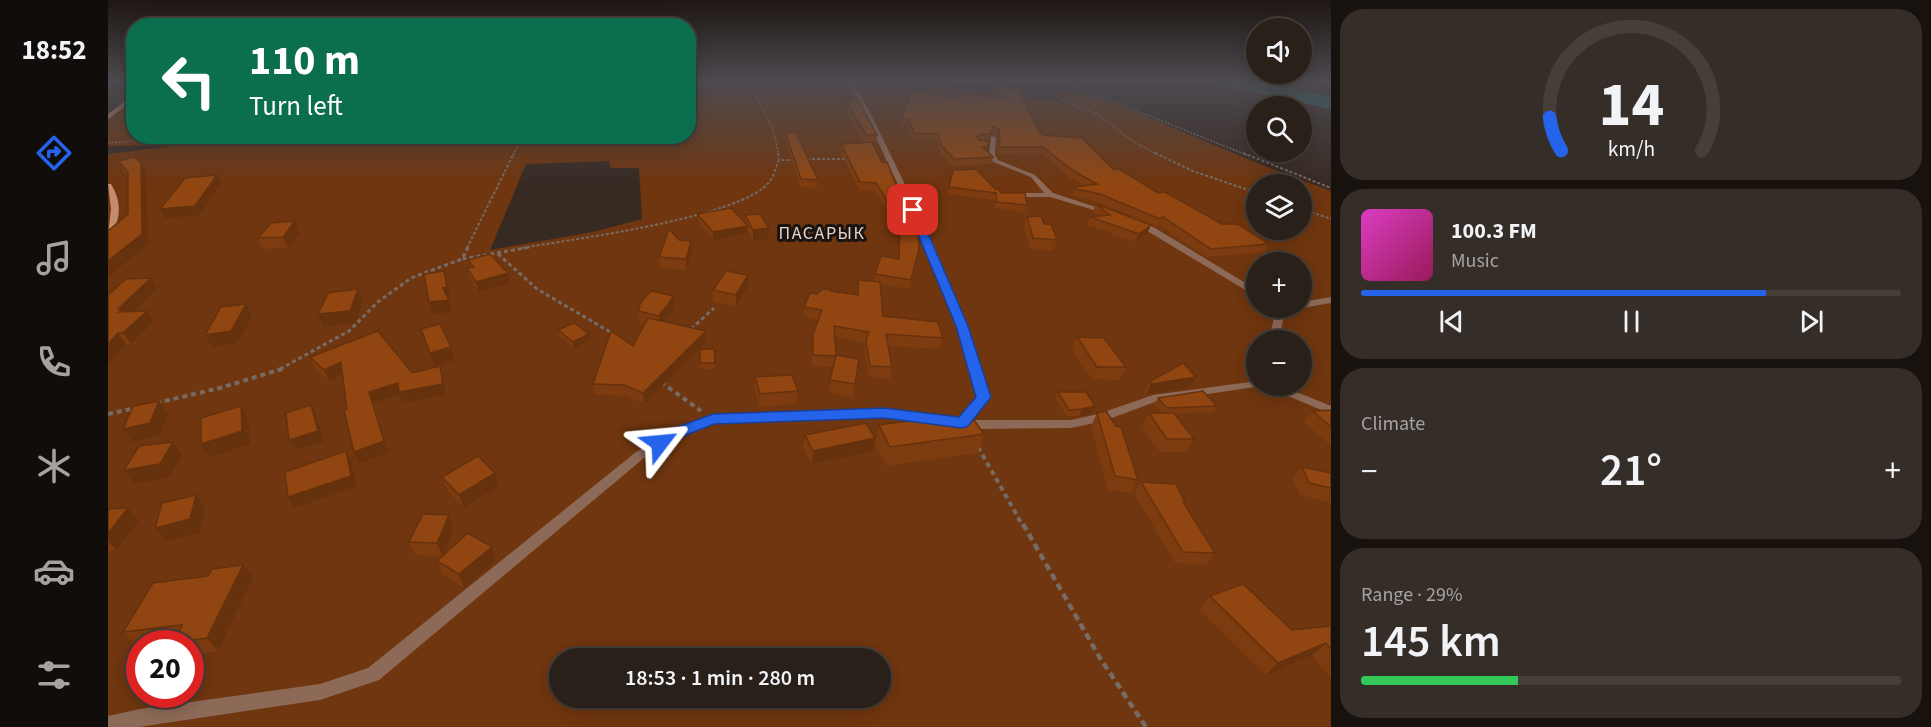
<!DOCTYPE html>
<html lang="en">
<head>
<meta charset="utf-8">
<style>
  :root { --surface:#29201a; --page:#352d27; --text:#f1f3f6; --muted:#a5a3a2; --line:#453e39; --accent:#2563eb }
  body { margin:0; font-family:"Source Sans 3",sans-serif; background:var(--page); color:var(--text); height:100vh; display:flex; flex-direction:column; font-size:22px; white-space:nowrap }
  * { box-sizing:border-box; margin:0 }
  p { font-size:20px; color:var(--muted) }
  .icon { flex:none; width:33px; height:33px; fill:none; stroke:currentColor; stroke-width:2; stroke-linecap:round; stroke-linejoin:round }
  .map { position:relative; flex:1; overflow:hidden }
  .drawer { display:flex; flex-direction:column; gap:9px; padding:9px; background:#17120e; width:600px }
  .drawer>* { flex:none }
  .top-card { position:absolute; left:18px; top:18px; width:570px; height:126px; border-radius:24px; box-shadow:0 3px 15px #0003,0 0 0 2px var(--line); background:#0b6e4f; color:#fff; overflow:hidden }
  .tools { position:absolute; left:1138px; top:18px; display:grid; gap:12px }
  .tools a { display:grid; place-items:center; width:66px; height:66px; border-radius:50%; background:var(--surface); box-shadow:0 3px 15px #0003,0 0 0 2px var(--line); font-size:30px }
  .speed { position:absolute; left:18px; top:630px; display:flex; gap:12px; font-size:30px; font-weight:700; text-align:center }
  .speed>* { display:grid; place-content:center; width:78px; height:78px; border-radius:50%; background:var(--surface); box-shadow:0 3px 15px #0003,0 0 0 2px var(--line); line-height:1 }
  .speed .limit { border:9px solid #d22; background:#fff; color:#111 }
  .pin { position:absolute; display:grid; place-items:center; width:51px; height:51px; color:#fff; margin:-26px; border-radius:12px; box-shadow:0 3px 9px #0006 }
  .me { position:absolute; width:66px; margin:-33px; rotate:61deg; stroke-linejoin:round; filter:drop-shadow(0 0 4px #0008) }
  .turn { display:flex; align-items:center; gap:21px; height:126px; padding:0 24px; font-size:27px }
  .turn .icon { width:78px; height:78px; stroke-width:2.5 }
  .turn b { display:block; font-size:42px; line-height:51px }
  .big { font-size:45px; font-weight:600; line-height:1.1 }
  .drawer .card { flex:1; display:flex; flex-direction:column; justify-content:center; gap:9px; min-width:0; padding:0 21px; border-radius:24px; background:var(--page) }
  .drawer .dial { align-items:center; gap:0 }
  .dial svg { height:156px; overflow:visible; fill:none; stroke:var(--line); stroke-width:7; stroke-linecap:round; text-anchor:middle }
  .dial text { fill:var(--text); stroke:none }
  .song { display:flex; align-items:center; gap:18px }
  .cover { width:72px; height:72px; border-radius:9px; background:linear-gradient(135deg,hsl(310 70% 55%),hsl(330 70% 35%)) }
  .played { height:6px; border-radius:3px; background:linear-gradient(90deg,var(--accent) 75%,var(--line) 75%) }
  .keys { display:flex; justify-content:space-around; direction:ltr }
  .heat { display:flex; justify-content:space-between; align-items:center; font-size:33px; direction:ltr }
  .charge { height:9px; border-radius:4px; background:linear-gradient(90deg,#34c759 29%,var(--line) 0) }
  .trip { position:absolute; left:441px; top:648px; width:342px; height:60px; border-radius:30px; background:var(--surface); box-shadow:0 3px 15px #0003,0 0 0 2px var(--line); font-weight:600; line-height:60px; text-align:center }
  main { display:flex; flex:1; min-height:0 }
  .tab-bar { display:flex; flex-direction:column; width:108px; justify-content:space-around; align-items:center; background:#100d0a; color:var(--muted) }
  .tab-bar .icon { width:42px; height:42px }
  .tab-bar .current { color:var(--accent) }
  .tab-bar b { font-size:27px; color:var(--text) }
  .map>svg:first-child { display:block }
  .green { fill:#6f360f; fill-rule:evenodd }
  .water { fill:#246d72 }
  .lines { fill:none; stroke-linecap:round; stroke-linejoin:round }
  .path-far4 { stroke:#776b65; stroke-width:1.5; stroke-dasharray:2 1.5; stroke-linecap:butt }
  .path-far3 { stroke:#776b65; stroke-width:2; stroke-dasharray:3 2; stroke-linecap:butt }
  .path-far2 { stroke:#776b65; stroke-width:3; stroke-dasharray:4 3; stroke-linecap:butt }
  .path-far1 { stroke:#776b65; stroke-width:4; stroke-dasharray:5 4; stroke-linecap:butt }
  .path { stroke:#776b65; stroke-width:4.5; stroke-dasharray:7 4.5; stroke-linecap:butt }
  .lane { fill:#8d6a57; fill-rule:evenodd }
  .secondary { fill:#c38b6d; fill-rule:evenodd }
  .wall { fill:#7d3c0f }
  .shaded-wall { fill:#66310d }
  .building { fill:#914612; stroke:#66310d; stroke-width:1.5 }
  .route { fill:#2563eb; stroke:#184099; stroke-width:1.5 }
  .labels { text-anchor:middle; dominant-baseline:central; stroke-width:6; stroke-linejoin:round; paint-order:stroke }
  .far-quarter-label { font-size:18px; letter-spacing:1.5px; fill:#e7d5cc; stroke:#1a1411 }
</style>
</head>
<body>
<main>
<nav class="tab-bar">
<b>18:52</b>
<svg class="icon current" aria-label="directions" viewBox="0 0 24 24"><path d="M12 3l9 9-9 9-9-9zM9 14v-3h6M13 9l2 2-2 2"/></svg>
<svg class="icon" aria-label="music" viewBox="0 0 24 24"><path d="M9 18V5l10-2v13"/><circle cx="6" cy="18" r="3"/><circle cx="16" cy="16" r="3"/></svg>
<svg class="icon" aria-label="phone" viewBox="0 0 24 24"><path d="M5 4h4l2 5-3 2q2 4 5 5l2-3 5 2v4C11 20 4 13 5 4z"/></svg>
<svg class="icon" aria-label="climate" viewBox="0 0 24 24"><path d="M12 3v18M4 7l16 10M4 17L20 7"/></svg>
<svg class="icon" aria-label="car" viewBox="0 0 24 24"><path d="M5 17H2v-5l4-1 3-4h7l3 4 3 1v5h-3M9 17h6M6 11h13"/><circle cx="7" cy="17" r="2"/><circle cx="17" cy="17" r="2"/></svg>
<svg class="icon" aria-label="filters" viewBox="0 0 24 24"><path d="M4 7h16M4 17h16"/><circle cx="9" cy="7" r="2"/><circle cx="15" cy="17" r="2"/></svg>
</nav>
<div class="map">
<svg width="1223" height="727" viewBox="0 0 1223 727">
  <rect width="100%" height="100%" fill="#372a23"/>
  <path class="green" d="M581,81H787L965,103L941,92L940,90L988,96L1164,169L1223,191V727H0V154L130,138L60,145L0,146V116L11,112L1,113L25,92L26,136H580ZM501,161L503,168H531L534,219L485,232L382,250L418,164ZM1149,184H1194V230H1149ZM1149,262H1194V308H1149ZM1149,340H1194V386H1149ZM32,644H82V694H32ZM452,658H772V698H452Z"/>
  <path class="water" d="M1091,81H1148L1223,97V109Z"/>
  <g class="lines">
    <g class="path-far4">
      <path d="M638,81C653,104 668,127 670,155"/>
      <path d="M959,83L1139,155"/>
      <path d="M948,97L990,115L1025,141L1050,155"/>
      <path d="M0,143L85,136"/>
      <path d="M405,155L414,136"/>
    </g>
    <g class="path-far3">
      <path d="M670,153L671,160"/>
      <path d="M1047,153L1085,171L1149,193"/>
      <path d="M1135,153L1223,188"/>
      <path d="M699,159H740"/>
      <path d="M1194,209L1223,219"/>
      <path d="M359,248L406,153"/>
      <path d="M414,248C464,239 635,218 662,181C666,176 668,166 671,160H686"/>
    </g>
    <g class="path-far2">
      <path d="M360,247L354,259L423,247"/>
      <path d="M390,254L429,289L504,333"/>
      <path d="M583,329L606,308"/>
      <path d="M172,369L241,331L271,301L303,278L354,259"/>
    </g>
    <g class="path-far1">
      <path d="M553,382L593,411"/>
      <path d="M48,403L112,388L177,368"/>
      <path d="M0,414L27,408"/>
      <path d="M870,447L915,526"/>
    </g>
    <path class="path" d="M915,524L992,658L1038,727"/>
    <g class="lane">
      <path d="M739,81H744L763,114L826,245L859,326L881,397L863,420H963L990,414L1045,395L1149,381V386H1153L1047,402L996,421L963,428L871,429L850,426L848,423L850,420L869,397L849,326L818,245L757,114Z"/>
      <path d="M883,136L888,137L887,155L890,160L927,175L945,193L1003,212L999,214L942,197H901L900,195L904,193H936L923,177L885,162L881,155Z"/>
      <path d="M1025,221H1031L1047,228L1149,290V297L1041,232L1025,225Z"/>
      <path d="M1223,297V303L1194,308H1193L1194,302Z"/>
      <path d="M1168,308H1183L1177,311L1171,340H1161Z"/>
      <path d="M1160,386H1174L1223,406V414L1161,388Z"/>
      <path d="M776,409L834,416L838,417L840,420L838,423L834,424L776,417L606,423L576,435L536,458L271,680L212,700L31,727H0V716L32,709L212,684L260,668L528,452L568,429L605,415Z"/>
    </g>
    <g class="secondary">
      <path d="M26,95V100L0,119V114Z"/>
      <path d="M0,184H3C13,201 14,217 3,234L0,235L3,209Z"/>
    </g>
  </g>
  <g class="wall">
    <path d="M884,88L931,133L1114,224L1161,244L1157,252L1099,257L1051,225L1049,227L989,202L966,196L964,194L966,187L976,185L962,178L933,153L890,154V136L883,134L880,141L875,140L880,147L879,152L885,157L884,164L844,166L832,152L828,140L805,139L800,126L792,125L793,119L851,98L886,97L883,94Z"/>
    <path d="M739,103L769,135L768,143H764L795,202L794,204L811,249L802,289L772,284L775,316L835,338L832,349L780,346L784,367L782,379L760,377L757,351L758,343L726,337L728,356L747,384L745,397L721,393L725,367L704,366V345L705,334L710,320L696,317V307L709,294L723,291L749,295L750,280L766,282L767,274L790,259L791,234H786L778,218L779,211L767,191L751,190L732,151L733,144L756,143L738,110Z"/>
    <path d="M678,134L710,180L709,188L692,187L678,141Z"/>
    <path d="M10,161L33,163L38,172L40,244L20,214V176L15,170Z"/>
    <path d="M845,170L919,205L917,212L887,208V200L840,194Z"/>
    <path d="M988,204L1039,234L1027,242L979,225L982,217L990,216L985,212Z"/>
    <path d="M589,214L637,223V215L661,228L660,239L645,241L639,230V233L605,240L590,222Z"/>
    <path d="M919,217L936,224L949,240L945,251L922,249L916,227Z"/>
    <path d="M187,221L192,232L180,248L155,249L150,238Z"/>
    <path d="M571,240L583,241L584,252L578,270L551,268V257Z"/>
    <path d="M360,260L400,273L402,283L370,292L362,277L359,268L362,267Z"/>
    <path d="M640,275V286L628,306L605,302V290Z"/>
    <path d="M49,289L26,312L46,322L23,344H18L0,364V295Z"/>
    <path d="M566,296L567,308L556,322L598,331V342L536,404L517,396L487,394L485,384L525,346L537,324L531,323L530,311Z"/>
    <path d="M450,330L481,334L482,340L466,348L451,336Z"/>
    <path d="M969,337L1018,367L1012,380L984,379L964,350Z"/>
    <path d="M606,349L607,369H592V363Z"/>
    <path d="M202,357L304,373L332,366L335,377L338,395L295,403L292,395L265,403L281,453L251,463L239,409L235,375L221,381L207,368Z"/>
    <path d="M647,377L690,391L688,404L651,407L647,390Z"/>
    <path d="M1041,382L1082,388L1038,395L1036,393Z"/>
    <path d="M950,392L984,413L971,416H959L947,399Z"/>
    <path d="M1050,398L1109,406L1105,412L1066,414L1086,439L1078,452H1052L1034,426L1041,413H1054L1046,405Z"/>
    <path d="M1223,410V446L1196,422L1205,411Z"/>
    <path d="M989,413L1030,480L1023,493L1000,490L983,426Z"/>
    <path d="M771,425L876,434L870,453L778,466L767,444Z"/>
    <path d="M697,435L765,451L704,464L695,448Z"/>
    <path d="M1194,467L1223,473V503L1192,495L1185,479Z"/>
    <path d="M387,473L391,486L356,508L339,490L334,477Z"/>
    <path d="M1033,482L1077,502L1076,504L1107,553L1099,564L1067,563L1026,493Z"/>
    <path d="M20,508L31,521L8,550L0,551V509Z"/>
    <path d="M341,515L346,528L334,556L384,547L388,560L356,588L335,574L329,561L334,556L307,555L301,542Z"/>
    <path d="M145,578L110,651L82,655V644H67L66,643L67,641L43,644H32V645H28L15,632Z"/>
    <path d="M1102,596L1184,630L1223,626V678L1204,655L1158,675L1092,610Z"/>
  </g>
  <g class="shaded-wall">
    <path d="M664,81H694L664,87Z"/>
    <path d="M33,163L38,172L40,244L0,277V261L34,234Z"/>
    <path d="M109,175L113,183L92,215L57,218L52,209Z"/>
    <path d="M187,221L192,232L180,248L175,237Z"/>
    <path d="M1043,225L1039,234L1027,242L1031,234Z"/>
    <path d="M640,226L639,233L605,240V232Z"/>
    <path d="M661,228L660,239L645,241V230Z"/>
    <path d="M583,241L584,252L578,270V259Z"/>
    <path d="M336,271L343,298L339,299L335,288Z"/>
    <path d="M400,273L402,283L370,292L368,282Z"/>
    <path d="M640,275V286L628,306V295Z"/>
    <path d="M43,278L49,289L20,317L18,323L10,309Z"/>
    <path d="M250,289L255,301L247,323L215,326L210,314Z"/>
    <path d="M566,296L567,308L551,328V316Z"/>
    <path d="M341,300L344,312L324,314L321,302Z"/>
    <path d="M138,304L144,316L129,343L104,347L97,335Z"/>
    <path d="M39,311L46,322L23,344L15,333Z"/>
    <path d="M598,331V342L536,404L535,393Z"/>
    <path d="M10,333L18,344L0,364V344Z"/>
    <path d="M481,334L482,340L466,348L465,342Z"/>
    <path d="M343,347L346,360L326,366L322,353Z"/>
    <path d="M233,362L238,373L221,381L216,370Z"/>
    <path d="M332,366L335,377L338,395L295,403L292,395L265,403L281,453L251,463L246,452L261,392Z"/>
    <path d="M1088,377L1082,388L1038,395L1043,384Z"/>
    <path d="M51,401L60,414L51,436L25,442L15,429Z"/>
    <path d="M203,405L208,415L216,441L187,450L181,440Z"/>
    <path d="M133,406L140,419L142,444L101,457L93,444Z"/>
    <path d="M987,406L984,413L971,416L974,409Z"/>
    <path d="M767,438L765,451L704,464L705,451Z"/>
    <path d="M65,442L74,455L61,478L26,483L16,470Z"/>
    <path d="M238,451L243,462L249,486L186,508L180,497Z"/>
    <path d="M387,473L391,486L356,508L351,495Z"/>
    <path d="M88,495L97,508L92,532L58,541L47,528Z"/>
    <path d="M20,508L31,521L8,550L0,541V533Z"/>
    <path d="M341,515L346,528L334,556L329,543Z"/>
    <path d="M384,547L388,560L356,588L351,574Z"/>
    <path d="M135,565L145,578L110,651L99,638Z"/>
    <path d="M1218,643L1204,655L1158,675L1170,663Z"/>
  </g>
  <g class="building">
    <path d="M884,88L911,89L931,133L935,135L974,138L1006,170L1011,169L1050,193L1057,192L1114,224H1130L1161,244L1103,249L1055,217L1052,219L992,194L968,189L966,187L989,184L964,170L935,147H892L891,129L885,127L882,134H873L869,137L871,140L880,141V147H875L885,157L846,159L833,145L830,134L806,133L801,120L793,119L804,91L851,98L854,93L895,98Z"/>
    <path d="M749,97L769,135H758L739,103Z"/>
    <path d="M687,131L710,180L693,179L678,134Z"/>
    <path d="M764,142L774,162H779L795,202L780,203L768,183L752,182L733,144Z"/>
    <path d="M26,157L33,163L34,234L0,261V231L20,214V172L10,161Z"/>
    <path d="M868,169L888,190L890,188L893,193H917L919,205L889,202L888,193L841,187L845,170Z"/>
    <path d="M109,175L87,206L52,209L77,178Z"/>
    <path d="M793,203L810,231L811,249L803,280L767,274L773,256L791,259L792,225H788L779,210L793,209Z"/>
    <path d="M988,204L1043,225L1031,234L982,217L1002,215Z"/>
    <path d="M623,208L640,226L605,232L589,214Z"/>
    <path d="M652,214L661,228L645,230L637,215Z"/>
    <path d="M933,216L936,224H943L949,240L925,238L919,217Z"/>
    <path d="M187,221L175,237L150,238L163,223Z"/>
    <path d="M561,229L571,240L583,241L578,259L551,257Z"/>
    <path d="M382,254L400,273L368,282L359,268L366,267L360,260Z"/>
    <path d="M336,271L339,287L335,288L341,300L321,302L316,274Z"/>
    <path d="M618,271L640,275L628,295L605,290Z"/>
    <path d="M43,278L10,309H15L11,312L39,311L15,333H10L0,344V295L18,279Z"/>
    <path d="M750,280L772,282L775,316L830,322L835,338L778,334L784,367L762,366L758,340L761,332L726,326L728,356L705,355V334L714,310L696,307L702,293L709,294L715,289L721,290L723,286V291L750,295Z"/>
    <path d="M250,289L242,311L210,314L220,293Z"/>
    <path d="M543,291L566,296L551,316L530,311L533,302Z"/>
    <path d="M138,304L123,331L97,335L113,307Z"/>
    <path d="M540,318L598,331L535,393L516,385L485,384L503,331L525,346Z"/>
    <path d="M466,323L481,334L465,342L450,330Z"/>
    <path d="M332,324L343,347L322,353L313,329Z"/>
    <path d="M270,331L304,373L332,366L335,384L291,392L290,383L261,392L276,441L246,452L236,410L239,409L233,362L216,370L202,357Z"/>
    <path d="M969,337L996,338L1018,367H989Z"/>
    <path d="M592,349H606L607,363H592Z"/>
    <path d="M728,355L751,359L747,384L722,380Z"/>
    <path d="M1075,363L1088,377L1043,384L1041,382Z"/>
    <path d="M684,375L690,391L652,394L647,377Z"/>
    <path d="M1095,391L1109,406L1059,408L1050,398Z"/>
    <path d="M950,392H978L987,406L974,409L961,410Z"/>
    <path d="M51,401L42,423L15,429L25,406Z"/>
    <path d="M203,405L210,431L181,440L178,413Z"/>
    <path d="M133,406L134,431L93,444V418Z"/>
    <path d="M1223,410V427L1205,411Z"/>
    <path d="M998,411L1008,426L1013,427L1030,480L1007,476L989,413Z"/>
    <path d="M861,413L876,434L782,447L771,425Z"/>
    <path d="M1041,413H1066L1086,439H1059Z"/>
    <path d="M758,423L767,438L705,451L697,435Z"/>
    <path d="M65,442L52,464L16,470L31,446Z"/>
    <path d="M238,451L243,476L180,497L177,472Z"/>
    <path d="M370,456L387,473L351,495L334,477Z"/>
    <path d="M1194,467L1223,473V488L1201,483Z"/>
    <path d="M1033,482L1068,484L1077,502H1075L1107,553L1075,552Z"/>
    <path d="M88,495L82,519L47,528L54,503Z"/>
    <path d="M20,508L0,533V509Z"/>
    <path d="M315,514L341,515L329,543L301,542Z"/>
    <path d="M360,533L384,547L351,574L329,561Z"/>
    <path d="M135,565L99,638L66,643L74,625L15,632L45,583L100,576L104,569Z"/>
    <path d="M1135,584L1184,630L1223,626V649L1218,643L1170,663L1102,596Z"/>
  </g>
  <linearGradient id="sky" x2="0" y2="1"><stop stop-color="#1e1713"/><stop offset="0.44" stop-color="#4d4a50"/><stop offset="1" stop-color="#4d4a50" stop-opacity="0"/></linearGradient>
  <rect width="1223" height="183" fill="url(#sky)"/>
  <path class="route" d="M805,207L810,210L860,326L883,397L860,426L854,428L776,418L606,424L578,435L558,447H547L544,443L547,439L567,428L605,414L776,408L851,417L868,397L848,326L800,210Z"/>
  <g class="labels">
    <g class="far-quarter-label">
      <text x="714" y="233">ПАСАРЫК</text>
    </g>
  </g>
</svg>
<div class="tools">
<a><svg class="icon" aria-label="sound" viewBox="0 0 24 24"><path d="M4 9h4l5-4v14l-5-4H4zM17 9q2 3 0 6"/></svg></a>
<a><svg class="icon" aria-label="search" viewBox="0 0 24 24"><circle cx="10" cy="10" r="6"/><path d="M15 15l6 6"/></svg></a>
<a><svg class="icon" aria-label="layers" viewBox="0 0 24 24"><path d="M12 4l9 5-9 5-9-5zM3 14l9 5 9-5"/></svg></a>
<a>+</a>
<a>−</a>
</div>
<div class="speed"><div class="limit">20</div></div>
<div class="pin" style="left:805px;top:210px;background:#d93025"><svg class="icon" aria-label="arrive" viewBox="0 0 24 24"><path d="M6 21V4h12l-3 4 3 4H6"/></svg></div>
<svg class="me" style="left:552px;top:443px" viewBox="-20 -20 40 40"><path d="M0-17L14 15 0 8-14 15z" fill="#2563eb" stroke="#fff" stroke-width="4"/></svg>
<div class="trip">18:53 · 1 min · 280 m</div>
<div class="top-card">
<div class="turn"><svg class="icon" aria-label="left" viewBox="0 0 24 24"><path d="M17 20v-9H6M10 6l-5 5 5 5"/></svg><div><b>110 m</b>Turn left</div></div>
</div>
</div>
<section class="drawer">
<div class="card dial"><svg viewBox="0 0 100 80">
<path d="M14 69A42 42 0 1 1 86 69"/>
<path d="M14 69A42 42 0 0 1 8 52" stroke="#2563eb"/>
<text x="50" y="56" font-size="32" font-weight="700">14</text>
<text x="50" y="72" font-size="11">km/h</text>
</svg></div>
<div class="card">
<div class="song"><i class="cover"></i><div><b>100.3 FM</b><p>Music</p></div></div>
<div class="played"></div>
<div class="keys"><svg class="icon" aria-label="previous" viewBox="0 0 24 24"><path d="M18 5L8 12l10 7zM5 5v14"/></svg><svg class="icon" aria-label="pause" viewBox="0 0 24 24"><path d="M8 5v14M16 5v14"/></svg><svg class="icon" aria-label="next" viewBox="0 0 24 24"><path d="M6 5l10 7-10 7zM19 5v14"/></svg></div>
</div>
<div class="card"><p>Climate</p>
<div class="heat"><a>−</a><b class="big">21°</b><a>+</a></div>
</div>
<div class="card"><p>Range · 29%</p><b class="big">145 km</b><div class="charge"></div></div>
</section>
</main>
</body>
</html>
